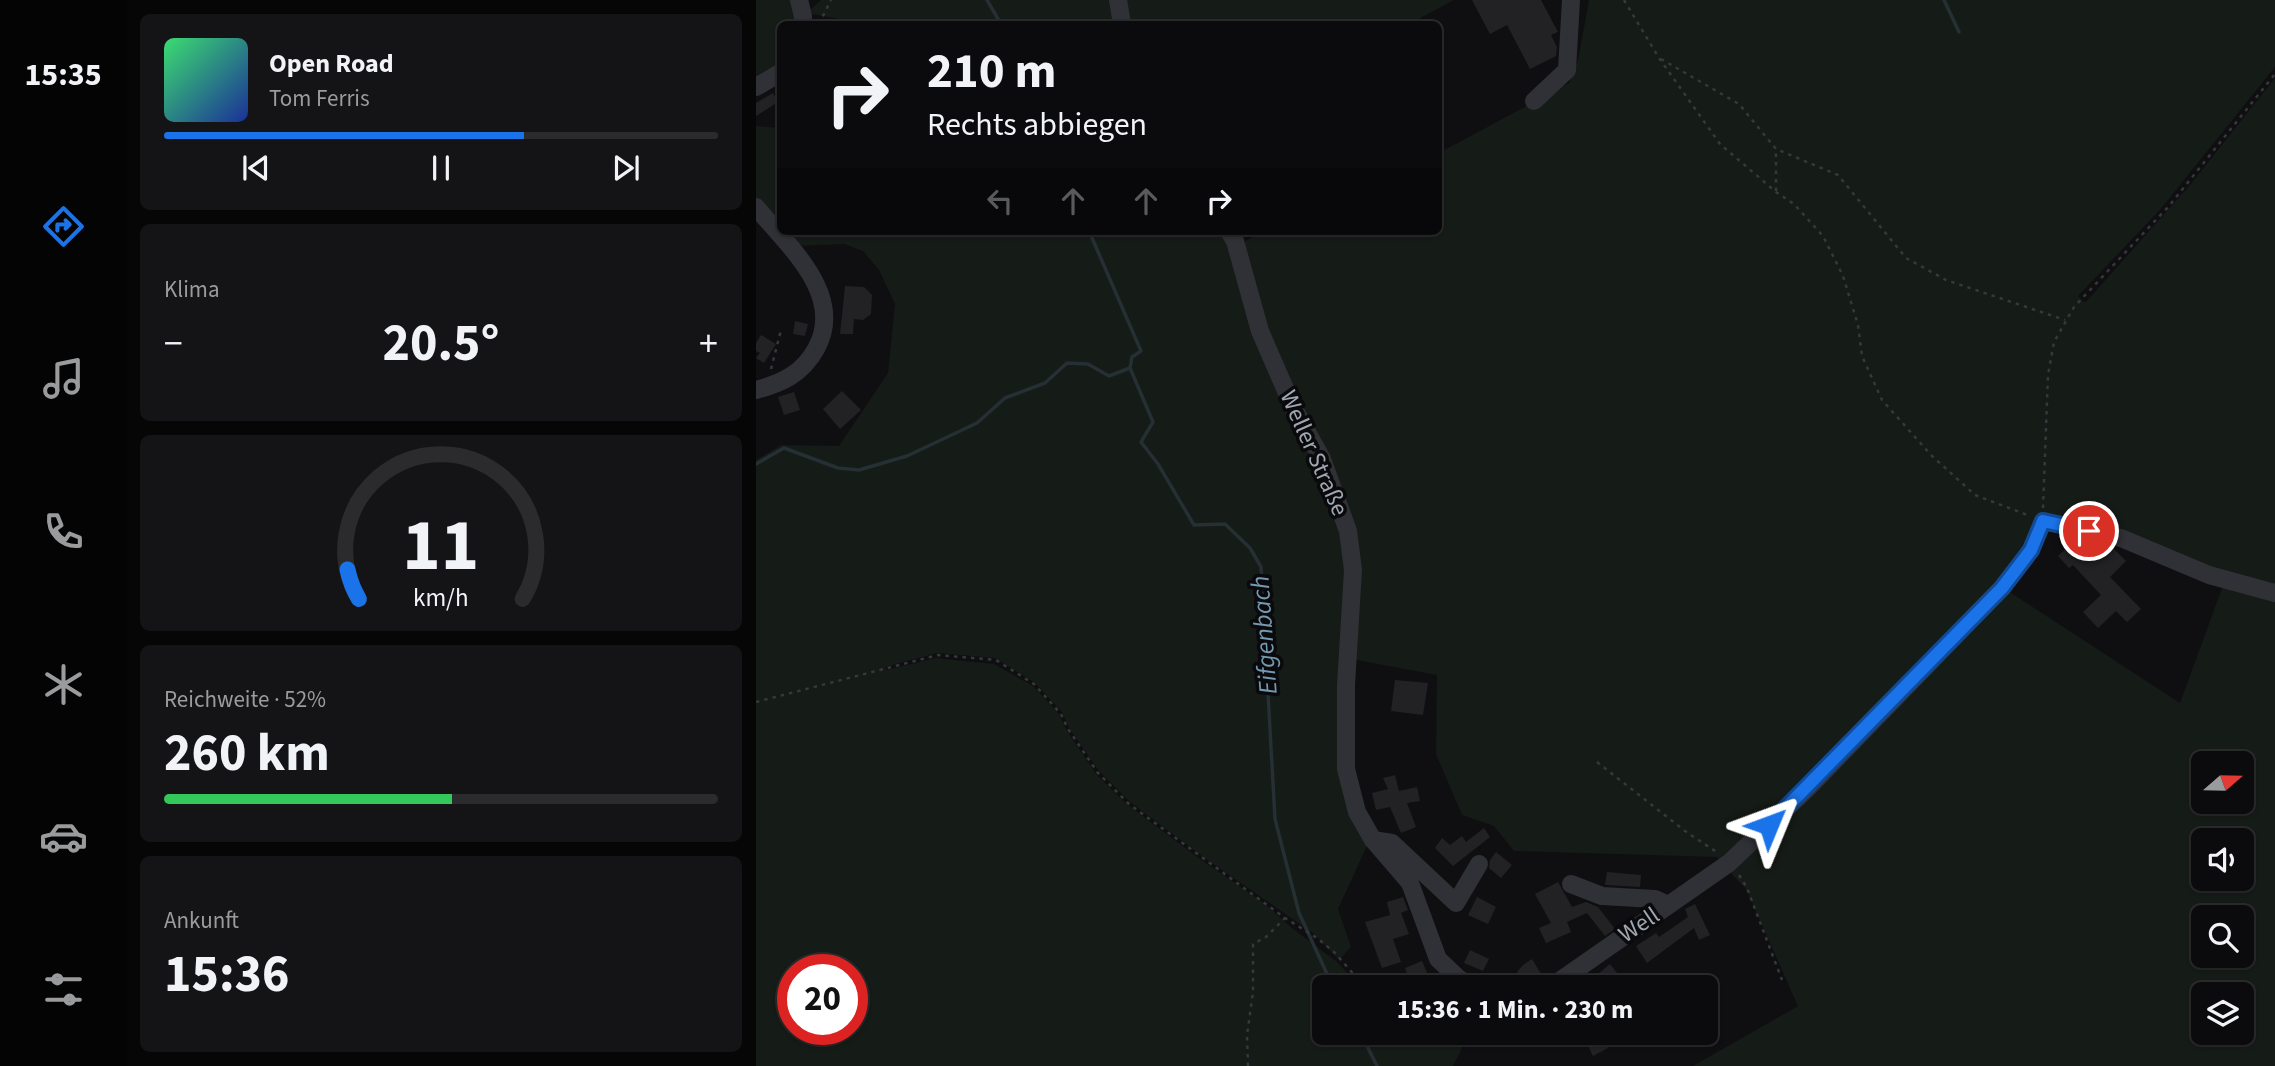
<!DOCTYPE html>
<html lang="de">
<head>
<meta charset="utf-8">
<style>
  :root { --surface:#0b0b0d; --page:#141416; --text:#f1f3f6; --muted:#9a9b9d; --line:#2b2b2e; --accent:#1a73e8 }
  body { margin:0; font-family:"Source Sans 3",sans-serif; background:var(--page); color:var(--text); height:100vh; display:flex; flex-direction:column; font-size:26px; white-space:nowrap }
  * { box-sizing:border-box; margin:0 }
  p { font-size:23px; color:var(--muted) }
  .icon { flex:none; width:38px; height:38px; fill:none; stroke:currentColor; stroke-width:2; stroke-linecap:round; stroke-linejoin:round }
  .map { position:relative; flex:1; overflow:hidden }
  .drawer { display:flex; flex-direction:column; gap:14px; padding:14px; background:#060607; width:630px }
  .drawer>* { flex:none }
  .guide { position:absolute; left:21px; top:21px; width:665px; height:214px; border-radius:10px; box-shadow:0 2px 5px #0004,0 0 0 2px var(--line); background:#0b0b0d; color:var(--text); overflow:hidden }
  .needle { width:46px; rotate:70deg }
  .tools { position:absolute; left:1435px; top:751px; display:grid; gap:14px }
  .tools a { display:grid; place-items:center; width:63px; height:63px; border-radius:10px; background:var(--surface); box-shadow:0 2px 5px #0004,0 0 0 2px var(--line); font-size:35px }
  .speed { position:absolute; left:21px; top:954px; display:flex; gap:14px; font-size:35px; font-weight:700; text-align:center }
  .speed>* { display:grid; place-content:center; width:91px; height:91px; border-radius:50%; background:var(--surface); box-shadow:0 2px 5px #0004,0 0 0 2px var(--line); line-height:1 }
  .speed .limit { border:10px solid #d22; background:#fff; color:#111 }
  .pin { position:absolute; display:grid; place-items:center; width:60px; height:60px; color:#fff; margin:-30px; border:4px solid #fff; border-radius:50%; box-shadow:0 2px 7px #0007 }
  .me { position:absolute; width:77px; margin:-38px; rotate:46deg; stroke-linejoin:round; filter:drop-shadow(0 0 5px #0008) }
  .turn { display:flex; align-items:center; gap:24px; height:147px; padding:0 35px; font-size:32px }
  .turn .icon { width:91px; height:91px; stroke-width:2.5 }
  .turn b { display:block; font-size:49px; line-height:60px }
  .lanes { display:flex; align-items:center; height:66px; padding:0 35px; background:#0003; justify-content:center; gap:35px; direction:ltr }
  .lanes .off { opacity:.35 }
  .big { font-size:52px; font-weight:700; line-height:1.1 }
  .drawer .card { flex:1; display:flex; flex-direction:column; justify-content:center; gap:10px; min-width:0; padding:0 24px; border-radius:10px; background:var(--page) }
  .drawer .dial { align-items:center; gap:0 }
  .dial svg { height:182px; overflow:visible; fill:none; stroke:var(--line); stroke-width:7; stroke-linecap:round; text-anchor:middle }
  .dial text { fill:var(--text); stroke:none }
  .song { display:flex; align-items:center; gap:21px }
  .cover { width:84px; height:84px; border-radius:10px; background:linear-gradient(135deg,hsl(140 70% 55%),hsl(230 70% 35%)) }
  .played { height:7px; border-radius:4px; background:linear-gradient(90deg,var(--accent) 65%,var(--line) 65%) }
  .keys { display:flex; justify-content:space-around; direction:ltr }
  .heat { display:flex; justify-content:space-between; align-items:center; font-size:38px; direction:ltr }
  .charge { height:10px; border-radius:5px; background:linear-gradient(90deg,#34c759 52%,var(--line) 0) }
  .trip { position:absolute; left:556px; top:975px; width:406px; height:70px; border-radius:10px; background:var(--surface); box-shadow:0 2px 5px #0004,0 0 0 2px var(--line); font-weight:700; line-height:70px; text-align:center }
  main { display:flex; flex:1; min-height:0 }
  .dock { display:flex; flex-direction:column; width:126px; justify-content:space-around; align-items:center; background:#040405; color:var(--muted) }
  .dock .icon { width:49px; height:49px }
  .dock .active { color:var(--accent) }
  .dock b { font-size:32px; color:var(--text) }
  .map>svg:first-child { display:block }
  .green { fill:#151b16; fill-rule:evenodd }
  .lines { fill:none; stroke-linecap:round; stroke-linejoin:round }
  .stream { stroke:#252f34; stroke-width:3.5 }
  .building { fill:#222225 }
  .path { stroke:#36383d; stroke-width:2.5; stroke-dasharray:3.5 5; stroke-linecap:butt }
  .minor { stroke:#303136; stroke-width:18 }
  .route-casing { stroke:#114b97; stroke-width:18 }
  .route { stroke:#1a73e8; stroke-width:12 }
  .labels { text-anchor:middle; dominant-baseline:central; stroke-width:7; stroke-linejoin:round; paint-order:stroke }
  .street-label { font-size:24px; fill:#9fa7b2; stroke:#0a0a0c }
  .water-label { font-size:26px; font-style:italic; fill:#7499b0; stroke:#0a0a0c }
</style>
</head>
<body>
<main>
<nav class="dock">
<b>15:35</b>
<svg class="icon active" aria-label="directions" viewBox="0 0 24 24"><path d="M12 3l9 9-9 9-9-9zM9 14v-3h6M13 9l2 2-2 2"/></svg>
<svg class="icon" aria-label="music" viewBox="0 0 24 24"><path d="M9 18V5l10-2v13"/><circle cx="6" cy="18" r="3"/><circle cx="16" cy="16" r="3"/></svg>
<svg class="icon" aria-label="phone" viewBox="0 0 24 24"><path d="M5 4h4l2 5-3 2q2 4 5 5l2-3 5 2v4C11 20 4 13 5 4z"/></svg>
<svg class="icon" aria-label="climate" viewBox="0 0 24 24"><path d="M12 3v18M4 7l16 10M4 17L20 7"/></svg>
<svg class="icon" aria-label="car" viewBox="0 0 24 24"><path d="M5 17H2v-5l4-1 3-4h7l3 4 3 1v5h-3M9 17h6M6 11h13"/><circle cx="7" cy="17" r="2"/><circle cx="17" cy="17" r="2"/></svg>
<svg class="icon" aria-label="filters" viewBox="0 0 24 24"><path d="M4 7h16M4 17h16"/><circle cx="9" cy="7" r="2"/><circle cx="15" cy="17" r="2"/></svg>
</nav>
<section class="drawer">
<div class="card">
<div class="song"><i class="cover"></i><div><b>Open Road</b><p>Tom Ferris</p></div></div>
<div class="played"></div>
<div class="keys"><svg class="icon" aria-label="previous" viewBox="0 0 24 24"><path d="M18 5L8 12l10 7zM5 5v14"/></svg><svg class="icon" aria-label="pause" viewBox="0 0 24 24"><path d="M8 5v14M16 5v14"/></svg><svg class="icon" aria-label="next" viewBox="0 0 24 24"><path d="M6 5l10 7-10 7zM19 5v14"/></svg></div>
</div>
<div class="card"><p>Klima</p>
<div class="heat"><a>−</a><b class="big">20.5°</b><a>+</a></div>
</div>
<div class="card dial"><svg viewBox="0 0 100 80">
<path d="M14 69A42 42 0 1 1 86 69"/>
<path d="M14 69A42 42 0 0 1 9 56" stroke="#1a73e8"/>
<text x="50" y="56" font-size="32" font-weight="700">11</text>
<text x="50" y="72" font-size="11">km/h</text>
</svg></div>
<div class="card"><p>Reichweite · 52%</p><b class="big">260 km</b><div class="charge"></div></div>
<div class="card"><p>Ankunft</p><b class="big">15:36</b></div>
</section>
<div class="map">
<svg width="1519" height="1066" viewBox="0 0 1519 1066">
  <rect width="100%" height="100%" fill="#0f0f11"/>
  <g class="green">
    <path d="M0,0H36L41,24H24V67L0,84Z"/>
    <path d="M65,0H359L364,24H112L56,14L53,11Z"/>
    <path d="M367,0H698L653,24H372Z"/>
    <path d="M833,0H1519V67L1403,211L1322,296L1329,303L1434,185L1519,78V1066H937L1042,1006L990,889L972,870L1249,589L1424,703L1469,580L1291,523L1273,548L967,865L961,857L758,851L738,826L706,815L680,754L681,675L595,659L594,531L507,330L488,242L507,231H682L683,153L813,83L822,60ZM1447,763H1486V802H1447ZM1447,840H1486V878H1447ZM1447,917H1486V956H1447ZM1447,994H1486V1032H1447Z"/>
    <path d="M0,126L24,128V231L0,202Z"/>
    <path d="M25,231H467L591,532L588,770L611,846L582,909L595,947L583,960L558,934L446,856L374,802L343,771L313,728L306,712L278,682L239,658L181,653L129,667L131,670L180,658L238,664L277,686L303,714L311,731L341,775L372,805L444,859L508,903L536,928L580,961L605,987H569V1032L656,1033C672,1044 688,1046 707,1046L697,1066H0V460L25,445L83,446L132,373L139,304L123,270L107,251L88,244L37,246ZM37,970H96V1029H37Z"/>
  </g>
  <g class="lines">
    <g class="stream">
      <path d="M231,0L245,24"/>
      <path d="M1188,0L1203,32"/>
      <path d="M333,231L385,351L376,357L374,368L397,422L385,442L402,464L438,525L469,524L494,548L505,567L519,819L543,913L577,987"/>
      <path d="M0,464L28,448L82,468L103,470L151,456L221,423L249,398L289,383L311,363L332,364L353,376L374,368"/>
      <path d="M604,1032L621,1066"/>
    </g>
  </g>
  <g class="building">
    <path d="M716,0H785L802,32L795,35L801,47L800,56L774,69L751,25L734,34Z"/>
    <path d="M17,93L22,102L0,116V103Z"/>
    <path d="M89,286L108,287L116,295L115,314L107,320L98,319L97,334H84Z"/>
    <path d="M39,321L52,324L49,336L37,334Z"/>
    <path d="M5,335L20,344L8,363L0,358L4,353L0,351V343Z"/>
    <path d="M86,391L105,410L84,429L67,409Z"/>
    <path d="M38,392L44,410L28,415L22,397Z"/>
    <path d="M1318,541L1328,552L1335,543L1343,552L1349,546L1357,548L1370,561L1354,577L1385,609L1371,622L1360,611L1342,628L1327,612L1345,595L1317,565L1313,568L1302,556Z"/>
    <path d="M639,680L672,683L667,715L635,711Z"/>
    <path d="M639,775L643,791L661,787L664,801L651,803L660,827L645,833L634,807L620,810L616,793L632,789L627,778Z"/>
    <path d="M728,828L734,837L697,866L679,848L686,838L694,845L706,836L710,842Z"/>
    <path d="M740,852L756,865L745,878L733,868L734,860Z"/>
    <path d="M851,872L885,875L884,887L849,885Z"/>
    <path d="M802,882L816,907L830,902L842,907L859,929L849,936L831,913L811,922L815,932L790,943L783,928L795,923L779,894Z"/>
    <path d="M647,897L652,910L645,913L653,934L637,939L645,962L626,968L609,922L634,915L631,902Z"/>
    <path d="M721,897L740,907L732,924L712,915Z"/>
    <path d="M939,904L954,935L943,940L938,928L891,963L880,946L900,933L903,937L932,917L929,909Z"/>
    <path d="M714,950L733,959L727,971L708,963Z"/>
    <path d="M776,959L785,974L768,985L761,972L767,965Z"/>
    <path d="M666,961L672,975L654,982L649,968Z"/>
    <path d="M854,964L872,987H842L836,979Z"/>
    <path d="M847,1038L852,1048L837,1056L832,1046Z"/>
  </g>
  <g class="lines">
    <g class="path">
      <path d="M868,0L903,58L964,144L1020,192L1038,204L1067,236L1087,276L1102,325L1106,356L1126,400L1175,455L1219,495L1274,516"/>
      <path d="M63,24L75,0"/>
      <path d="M905,59L983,104L1020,149L1082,175L1150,258L1190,280L1309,320"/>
      <path d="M1020,191V149"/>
      <path d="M15,369L25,330"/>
      <path d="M1287,508L1292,375L1298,342L1318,307L1413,206L1519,74"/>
      <path d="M0,702L182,655L240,660L278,684L305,714L312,729L342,773L373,804L529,918L561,938L578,952L609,987"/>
      <path d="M841,762L929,831L962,853"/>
      <path d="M983,875L991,888L1026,980"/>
      <path d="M659,1032C681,1047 708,1045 730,1032"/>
      <path d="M492,1066L491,1035L497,992V944L510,937L529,918"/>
    </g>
    <g class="minor">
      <path d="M43,0L47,16V24"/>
      <path d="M362,0L366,24"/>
      <path d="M0,87L24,73"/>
      <path d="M778,101L811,70L815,0"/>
      <path d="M0,207C32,246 90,295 60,349C46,374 26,383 0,390"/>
      <path d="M473,231L479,241L504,331L537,407L566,459L592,531L597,570L590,685V769L601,812L617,840L654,883L682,959L702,978L716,987"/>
      <path d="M617,840L636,843L700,903L723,864"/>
      <path d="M815,884L846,896L899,899L912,905"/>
      <path d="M795,987L973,863L1052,788L1246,588L1275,550L1287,521L1365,538L1453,575L1519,593"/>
    </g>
  </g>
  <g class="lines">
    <g class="route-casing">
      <path id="route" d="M1013,825L1246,588L1275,550L1287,521L1333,531"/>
    </g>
    <use href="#route" class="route"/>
  </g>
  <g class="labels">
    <g class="street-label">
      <text transform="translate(558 453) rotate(66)">Weller Straße</text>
      <text transform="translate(883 925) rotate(-34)">Well</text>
    </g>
    <g class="water-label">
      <text transform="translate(508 635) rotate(-94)">Eifgenbach</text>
    </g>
  </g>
</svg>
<div class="tools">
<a><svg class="needle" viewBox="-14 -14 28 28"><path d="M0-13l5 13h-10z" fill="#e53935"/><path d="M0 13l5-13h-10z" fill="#9a9b9d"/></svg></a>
<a><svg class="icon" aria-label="sound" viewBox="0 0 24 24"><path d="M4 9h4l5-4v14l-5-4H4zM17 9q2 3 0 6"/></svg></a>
<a><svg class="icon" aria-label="search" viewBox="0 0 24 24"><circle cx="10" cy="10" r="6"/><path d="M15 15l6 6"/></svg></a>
<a><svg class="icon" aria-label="layers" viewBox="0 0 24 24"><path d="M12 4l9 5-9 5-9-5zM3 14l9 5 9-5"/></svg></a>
</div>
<div class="speed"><div class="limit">20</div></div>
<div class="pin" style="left:1333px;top:531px;background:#d93025"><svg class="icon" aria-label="arrive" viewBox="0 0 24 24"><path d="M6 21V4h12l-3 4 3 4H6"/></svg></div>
<svg class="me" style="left:1013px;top:825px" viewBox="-20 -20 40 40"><path d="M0-17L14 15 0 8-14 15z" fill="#1a73e8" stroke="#fff" stroke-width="4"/></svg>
<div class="trip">15:36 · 1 Min. · 230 m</div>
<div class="guide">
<div class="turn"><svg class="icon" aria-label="right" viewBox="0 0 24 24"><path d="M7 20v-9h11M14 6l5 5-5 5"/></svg><div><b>210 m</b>Rechts abbiegen</div></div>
<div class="lanes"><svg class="icon off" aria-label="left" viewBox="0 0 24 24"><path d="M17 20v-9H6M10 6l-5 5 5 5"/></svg><svg class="icon off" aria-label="ahead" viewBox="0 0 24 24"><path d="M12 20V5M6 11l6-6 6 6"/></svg><svg class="icon off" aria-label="ahead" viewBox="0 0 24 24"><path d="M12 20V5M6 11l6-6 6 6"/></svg><svg class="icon" aria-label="right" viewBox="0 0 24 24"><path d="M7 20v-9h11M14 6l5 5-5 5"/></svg></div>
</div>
</div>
</main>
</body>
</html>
